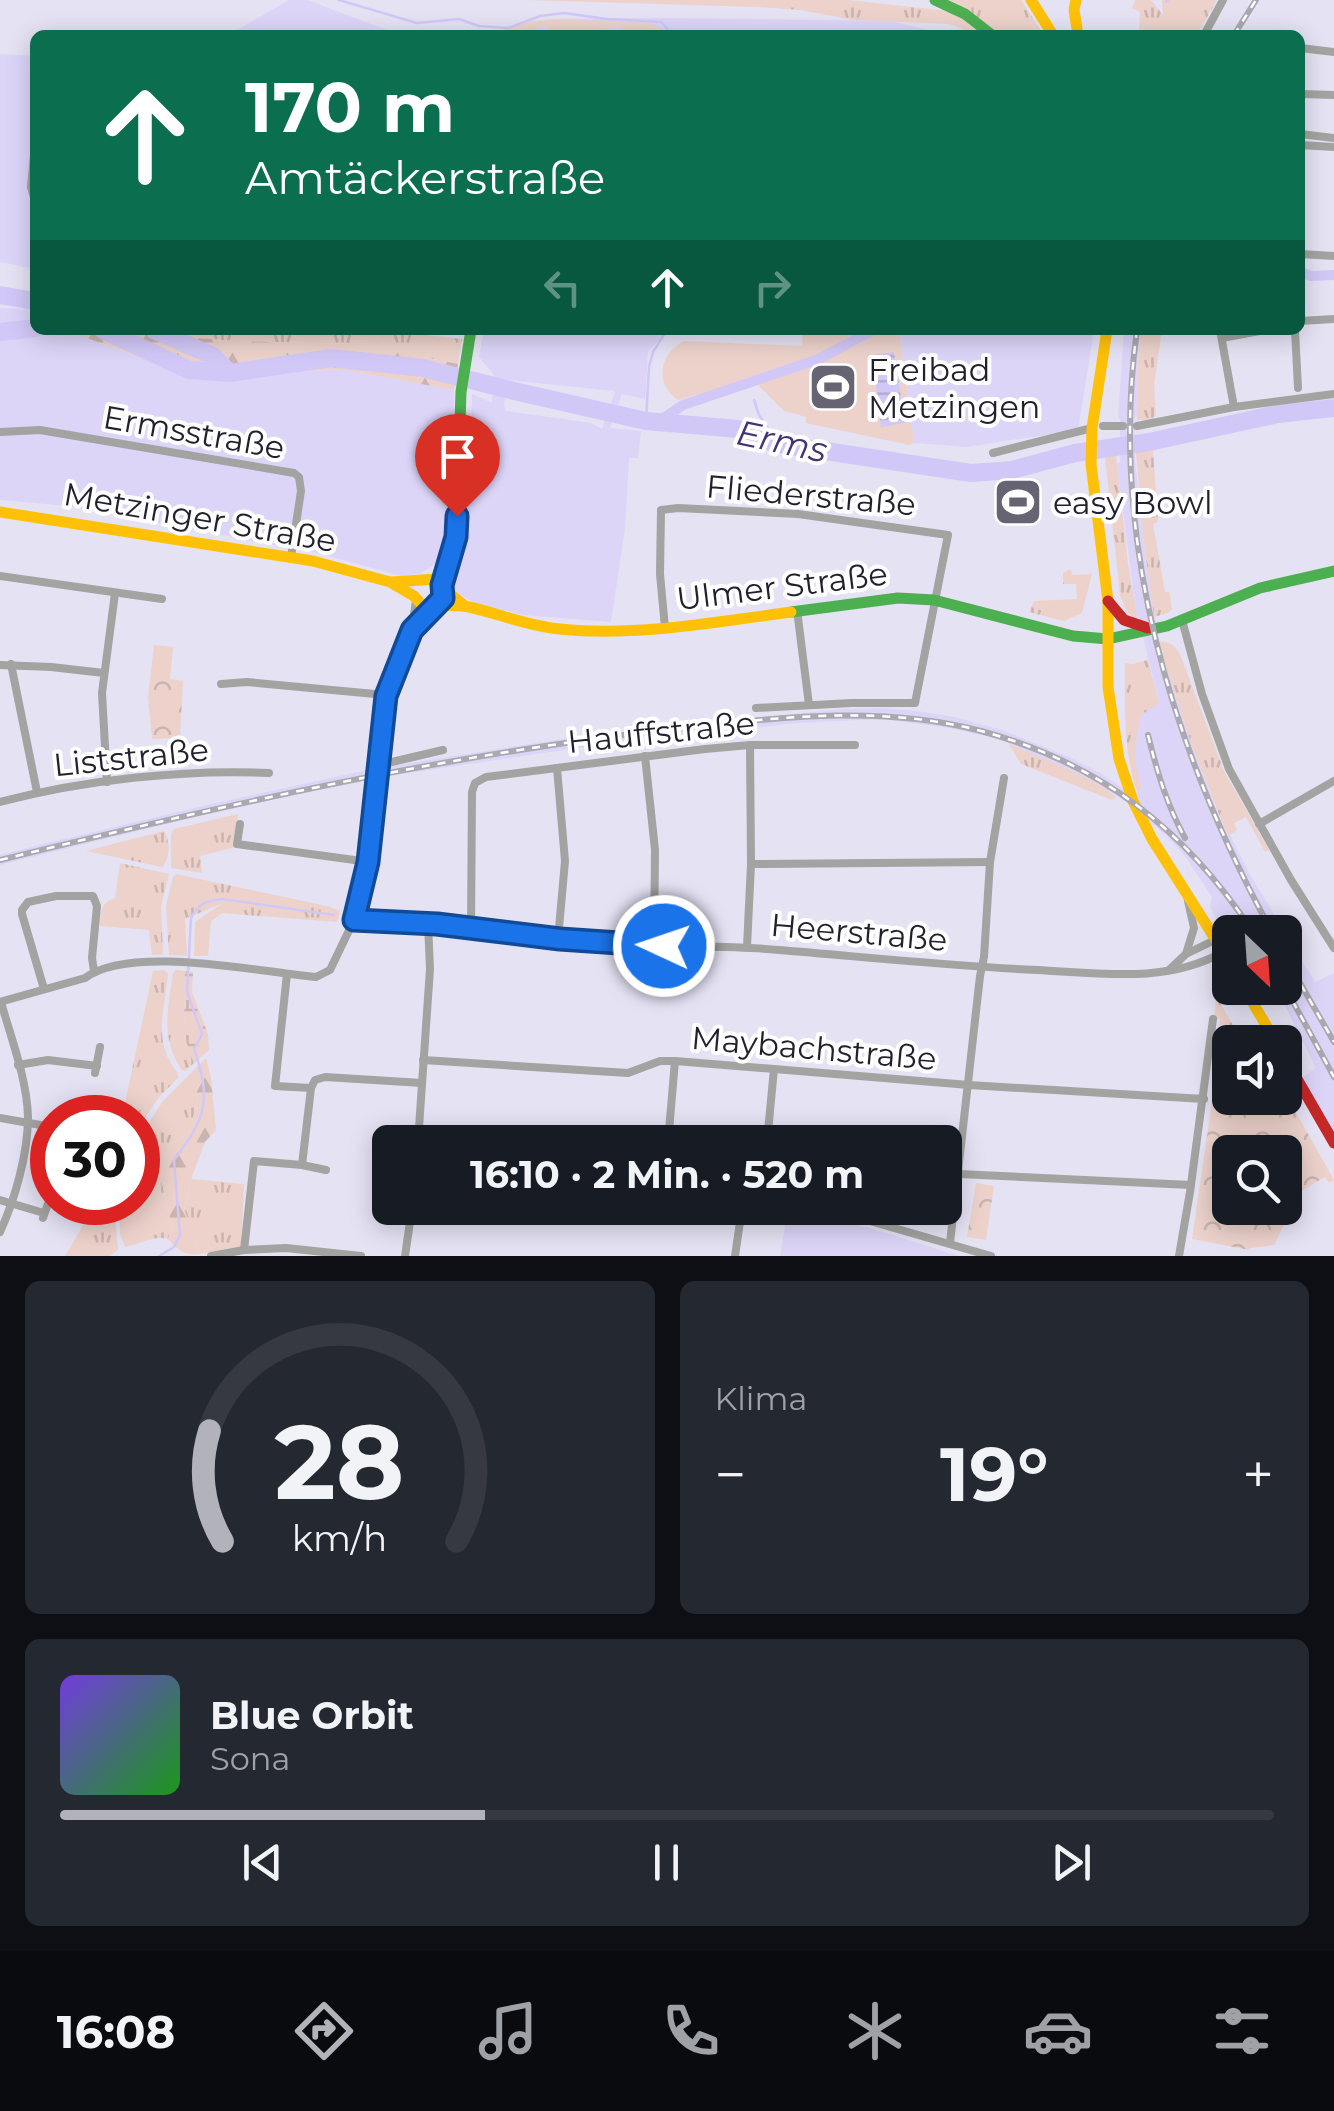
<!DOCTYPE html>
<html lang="de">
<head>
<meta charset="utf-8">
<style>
  :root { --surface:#171b24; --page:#242831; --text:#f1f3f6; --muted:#9ea1a6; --line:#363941; --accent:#b2b2bb }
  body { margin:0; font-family:Montserrat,sans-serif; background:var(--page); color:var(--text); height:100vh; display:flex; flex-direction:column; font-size:38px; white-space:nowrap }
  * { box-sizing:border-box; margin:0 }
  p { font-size:32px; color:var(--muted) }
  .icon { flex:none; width:55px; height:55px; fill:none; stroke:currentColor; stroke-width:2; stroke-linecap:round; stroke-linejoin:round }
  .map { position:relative; height:1256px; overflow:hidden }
  .drawer { display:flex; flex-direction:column; gap:25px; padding:25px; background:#0d0f14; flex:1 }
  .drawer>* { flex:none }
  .top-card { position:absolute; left:30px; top:30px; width:1275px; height:305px; border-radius:15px; box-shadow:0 5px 25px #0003; background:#0b6e4f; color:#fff; overflow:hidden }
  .needle { width:65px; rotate:155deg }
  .buttons { position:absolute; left:1212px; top:915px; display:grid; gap:20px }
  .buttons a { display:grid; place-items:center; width:90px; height:90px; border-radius:15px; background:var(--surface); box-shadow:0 5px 25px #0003; font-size:50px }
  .speed { position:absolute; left:30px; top:1095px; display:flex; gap:20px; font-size:50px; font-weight:700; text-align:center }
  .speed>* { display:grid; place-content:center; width:130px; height:130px; border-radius:50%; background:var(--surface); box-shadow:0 5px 25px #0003; line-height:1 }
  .speed .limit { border:15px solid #d22; background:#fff; color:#111 }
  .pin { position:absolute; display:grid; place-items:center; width:85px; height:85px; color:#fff; margin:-102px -42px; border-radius:50% 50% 50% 0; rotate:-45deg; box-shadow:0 0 10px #0007 }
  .pin .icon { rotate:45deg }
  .me { position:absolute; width:110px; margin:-55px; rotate:273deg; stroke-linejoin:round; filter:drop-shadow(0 0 8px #0008) }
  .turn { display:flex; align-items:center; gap:35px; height:210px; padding:0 50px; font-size:45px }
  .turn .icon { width:130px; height:130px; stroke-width:2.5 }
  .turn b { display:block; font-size:70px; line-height:85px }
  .lanes { display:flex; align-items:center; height:95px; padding:0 50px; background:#0003; justify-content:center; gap:50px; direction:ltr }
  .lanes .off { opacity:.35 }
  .big { font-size:75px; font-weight:700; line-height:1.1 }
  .drawer .tile { flex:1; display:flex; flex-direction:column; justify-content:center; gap:15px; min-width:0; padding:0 35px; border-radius:15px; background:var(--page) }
  .drawer .dial { align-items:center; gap:0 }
  .dial svg { height:260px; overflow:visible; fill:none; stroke:var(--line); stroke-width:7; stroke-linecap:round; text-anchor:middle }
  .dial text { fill:var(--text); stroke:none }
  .song { display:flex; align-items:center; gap:30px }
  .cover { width:120px; height:120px; border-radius:15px; background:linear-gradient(135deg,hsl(260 70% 55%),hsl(120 70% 35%)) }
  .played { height:10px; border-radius:5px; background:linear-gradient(90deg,var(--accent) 35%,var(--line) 35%) }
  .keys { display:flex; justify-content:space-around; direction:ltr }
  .heat { display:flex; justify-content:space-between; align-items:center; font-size:55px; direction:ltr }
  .drawer .tiles { flex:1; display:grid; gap:25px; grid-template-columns:1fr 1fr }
  .tile:last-child { grid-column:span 2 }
  .trip { position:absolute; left:372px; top:1125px; width:590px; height:100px; border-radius:15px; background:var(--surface); box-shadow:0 5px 25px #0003; font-weight:700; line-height:100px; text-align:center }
  .dock { display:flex; height:160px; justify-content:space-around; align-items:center; background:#090b0e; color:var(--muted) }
  .dock .icon { width:70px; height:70px }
  .dock .current { color:var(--accent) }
  .dock b { font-size:45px; color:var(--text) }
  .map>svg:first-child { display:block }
  .built { fill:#dcd5f8; fill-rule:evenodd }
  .grass { fill:url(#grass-tufts) }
  .forest { fill:url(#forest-firs) }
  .wetland { fill:url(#wetland-marsh) }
  .park { fill:url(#park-crowns); fill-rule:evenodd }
  .pitch { fill:#ecd2cb }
  .water { fill:url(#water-rules) }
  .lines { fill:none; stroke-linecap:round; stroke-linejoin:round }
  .stream { stroke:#d1c8f7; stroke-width:2.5 }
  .canal { stroke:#d1c8f7; stroke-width:10 }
  .river { stroke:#d1c8f7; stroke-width:18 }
  .street { stroke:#a3a3a1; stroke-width:8 }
  .fast { stroke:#4caf50; stroke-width:11 }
  .slow { stroke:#ffc107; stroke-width:11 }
  .jam { stroke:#c62828; stroke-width:11 }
  .rail-casing { stroke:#aaa8b0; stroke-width:6 }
  .rail { stroke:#fff; stroke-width:2.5; stroke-dasharray:8; stroke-linecap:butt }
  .route-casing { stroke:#114b97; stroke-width:25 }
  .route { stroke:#1a73e8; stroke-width:18 }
  .labels { text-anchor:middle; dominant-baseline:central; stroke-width:8; stroke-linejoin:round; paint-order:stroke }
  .poi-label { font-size:32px; fill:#221f2e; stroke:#fff; text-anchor:start }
  .street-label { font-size:32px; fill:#221f2e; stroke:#fff }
  .water-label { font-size:35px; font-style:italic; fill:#453276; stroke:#fff }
</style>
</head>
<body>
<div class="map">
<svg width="1334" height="1256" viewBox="0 0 1334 1256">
  <defs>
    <pattern id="grass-tufts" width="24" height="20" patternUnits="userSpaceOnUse" patternTransform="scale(2.5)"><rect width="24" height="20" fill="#ecd2cb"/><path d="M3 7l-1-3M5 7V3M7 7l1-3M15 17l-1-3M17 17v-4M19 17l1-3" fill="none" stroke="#cab4af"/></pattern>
    <pattern id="forest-firs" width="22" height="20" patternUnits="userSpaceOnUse" patternTransform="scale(2.5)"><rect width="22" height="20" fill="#ecd2cb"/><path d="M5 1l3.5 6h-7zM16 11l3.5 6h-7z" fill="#cab4af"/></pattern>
    <pattern id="wetland-marsh" width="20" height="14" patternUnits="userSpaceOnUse" patternTransform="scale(2.5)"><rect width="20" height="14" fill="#ecd2cb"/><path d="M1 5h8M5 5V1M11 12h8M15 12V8" fill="none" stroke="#cab4af"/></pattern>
    <pattern id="park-crowns" width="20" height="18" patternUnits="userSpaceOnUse" patternTransform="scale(2.5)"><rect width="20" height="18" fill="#ecd2cb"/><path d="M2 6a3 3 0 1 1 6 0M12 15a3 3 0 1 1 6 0" fill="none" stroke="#cab4af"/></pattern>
    <pattern id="water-rules" width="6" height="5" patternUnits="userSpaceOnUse" patternTransform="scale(2.5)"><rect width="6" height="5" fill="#d1c8f7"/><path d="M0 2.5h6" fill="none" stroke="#b3abd4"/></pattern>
  </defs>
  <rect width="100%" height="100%" fill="#e5e2f4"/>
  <g class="built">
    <path d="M289,0H307L400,35H202L237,30Z"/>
    <path d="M663,18L891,21L950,35H503V32L554,19Z"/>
    <path d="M0,54L35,56V269L0,262Z"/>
    <path d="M0,308L35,309V330L76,334L199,379L339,369L454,390L451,516L443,550L437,563L421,573L401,576L322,554L68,506L0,500Z"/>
    <path d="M484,330H667L648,352L645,399L622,394L610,428L641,431L638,458H629L625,528L611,622L523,615L475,603L456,592L453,586L455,575L467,536L472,394L492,403L494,375L479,357ZM507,380L614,391L615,392L602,429L591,423L506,411L504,406Z"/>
    <path d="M899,330H1094L1078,430L966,447L914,443Z"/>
    <path d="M1124,330H1141L1137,374V416L1134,419L1135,462L1158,641L1191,743L1225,832L1230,835L1249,873L1285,932H1230V939L1228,940L1210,907L1212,897L1185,856L1166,835L1122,799L1095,783L1000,739L950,728L882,719L795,723L591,746L381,777L210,813L0,865V855L35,846L207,805L377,768L588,735L843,709L881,708L917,711L955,717L1005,731L1071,758L1100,773L1139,799L1137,791L1141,789L1134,766L1135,746L1141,715L1159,702L1135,604L1117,464L1120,462V420L1118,417Z"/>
    <path d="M1285,933L1315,982L1334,973V1132L1303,1077L1316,1068L1276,988H1285Z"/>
    <path d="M788,1208L873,1229L959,1256H780Z"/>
  </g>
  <g class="grass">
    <path d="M525,0H848L948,11L964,20L982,35C970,35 961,27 949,24L854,20L800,10L757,7Z"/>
    <path d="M950,0H1021L1044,35H998L990,26Z"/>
    <path d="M1135,0H1151L1163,15L1162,0H1217L1197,35H1139L1140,12L1132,8Z"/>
    <path d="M559,19L650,23L661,28L665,35H622L620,27L605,30L603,28L601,31L584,35H557L555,31L549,33L547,26L513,35H491V33L532,21Z"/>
    <path d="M181,330H383L462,339L458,364L414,355L404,350L395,351L384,342L354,344L235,341L197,338L189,331Z"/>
    <path d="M1141,330H1162L1154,385L1156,415L1151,420H1137V374Z"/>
    <path d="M1153,450L1158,522L1153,524L1165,592H1169L1172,609L1168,613L1154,617L1144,542L1136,452Z"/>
    <path d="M1116,456L1128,564L1138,621L1126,611L1120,595L1105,457Z"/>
    <path d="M1068,570H1071L1072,575L1092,574L1082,613L1064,621L1029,612L1034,601L1077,599L1076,584H1063V573Z"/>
    <path d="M1158,642C1169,640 1175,646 1180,654L1224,771L1269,850L1265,852L1246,817L1234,823L1237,830L1230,835L1226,832L1191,743Z"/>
    <path d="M1148,660L1159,703L1141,715C1135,747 1132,757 1142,789L1137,791C1123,751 1125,705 1125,663L1133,664Z"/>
    <path d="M1008,743C1034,756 1100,779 1116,798L1112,800L1021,764Z"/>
    <path d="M238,814L236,847L200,856L202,873L171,868V834L174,829Z"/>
    <path d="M164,831C170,840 171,858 162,867L86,851Z"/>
    <path d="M120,863L169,874L161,906L163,953L161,955H152L149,930L100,926C101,912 100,903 115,898Z"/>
    <path d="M176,874L331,907L340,911L337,922L222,913L211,921L208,956H194L195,922L223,903L185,919L187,956L169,955L166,906L173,877Z"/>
    <path d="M164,970L168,974C166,999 156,1031 167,1056C170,1063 176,1069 179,1077L159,1097L138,1128V1118L122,1117L153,971Z"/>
    <path d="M176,970L185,971L184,1036L194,1063L185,1071L182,1070C160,1039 168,1008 173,973Z"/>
    <path d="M191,1073L198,1097L190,1131L168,1147L161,1178L172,1229L168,1239C153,1235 140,1245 125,1247L120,1234L119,1203L138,1202V1139L163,1101Z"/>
    <path d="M191,1179L244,1184L241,1247L200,1254L185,1212Z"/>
    <path d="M96,1203H114L118,1250L110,1256H65Z"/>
  </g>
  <g class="forest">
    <path d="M48,330H181L189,331L197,338L235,341L354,344L385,342L395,351L404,350L414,355L458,364L454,390L339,369L199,379L76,334Z"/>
    <path d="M206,1058L211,1078L216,1130L205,1142L191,1179L185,1211L200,1254C184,1256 178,1250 168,1239L172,1229L161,1178L168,1147L190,1131L198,1097L191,1073Z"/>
  </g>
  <path class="wetland" d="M185,971L193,972L192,992L208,1034L209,1050L194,1063L184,1036Z"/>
  <g class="park">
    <path d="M154,645L173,647L170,679L183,681L180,738L152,739L148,697Z"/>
    <path d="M1216,996L1243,1042H1230V1098H1285V1093L1334,1180L1329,1183L1325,1177L1291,1197L1297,1211L1288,1217L1274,1245L1251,1248L1249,1250L1192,1239L1213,1095H1218L1227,1028L1219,1026L1220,1019L1214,1018ZM1230,1152H1285V1208H1230Z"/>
    <path d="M976,1183L994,1186L986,1240L967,1237Z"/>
  </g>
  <g class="pitch">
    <path d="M803,330H899L914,443L909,445L806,423V417L784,411L752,379L678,400C654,384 659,353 684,341L802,346Z"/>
    <path d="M156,1171L164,1226L126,1229V1203L138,1202V1172Z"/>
  </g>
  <path class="water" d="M894,352L905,423L881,427L872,355Z"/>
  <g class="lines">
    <g class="stream">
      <path d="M339,0L417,23L459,19L479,26L508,28L540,16L564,13L607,19L661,22L667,28L668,35"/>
      <path d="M1166,2L1168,0"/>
      <path d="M754,400L759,415L779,444"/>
      <path d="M646,421L649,367L653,352L667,330"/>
      <path d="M159,1256L174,1247L180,1235L174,1160C206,1118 212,1100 194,1049L202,1034L187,992L191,918C199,903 206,901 222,899L334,915"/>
    </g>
    <g class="canal">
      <path d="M1300,272L1311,276L1334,275"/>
      <path d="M658,422L683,405L819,359L873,330"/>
    </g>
    <g class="river">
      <path d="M0,295L35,301"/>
      <path d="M103,330L189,370L230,373L331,358L423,368L514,391L646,421L738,429L756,438L779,444L971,473L1012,470L1075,453L1149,442L1278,414L1334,408"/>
      <path d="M154,330L213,356L230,373"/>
      <path d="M0,332L35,328"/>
    </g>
    <g class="street">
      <path d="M1204,35L1223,0"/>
      <path d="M1300,48L1334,52"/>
      <path d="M1300,94L1334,95"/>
      <path d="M1300,134L1334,138"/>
      <path d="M35,144L31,187L35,201"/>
      <path d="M1300,145L1334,147"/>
      <path d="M1300,254L1334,256"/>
      <path d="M1300,321L1334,319"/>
      <path d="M1220,330L1234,407"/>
      <path d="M1295,330L1298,388"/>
      <path d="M1222,338L1265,330"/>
      <path d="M1103,426H1123"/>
      <path d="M1137,426L1234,407L1334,394"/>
      <path d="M0,432L40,430L294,473L299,477L301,491L291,557"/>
      <path d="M993,453L1092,428"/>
      <path d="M0,576L162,599"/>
      <path d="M797,610L809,705"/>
      <path d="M1182,620L1202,694L1229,769L1291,880L1334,948"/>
      <path d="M665,628L660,574L661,510L678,508L798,514L948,535L915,703H852L756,708"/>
      <path d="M412,630L432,607"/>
      <path d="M11,664L37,792"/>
      <path d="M0,665L51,667L104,673"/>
      <path d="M221,684L247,682L386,695"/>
      <path d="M645,756L655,850L654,946"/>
      <path d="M379,765L443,750"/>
      <path d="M557,768L565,861L558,939"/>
      <path d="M107,782L102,693L115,593"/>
      <path d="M0,802C83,780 183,769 269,773"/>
      <path d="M240,824L237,844L369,862"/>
      <path d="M1259,824L1334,781"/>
      <path d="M751,864L990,862"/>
      <path d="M354,920C445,925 535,938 627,944C677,948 728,945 779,950C865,957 950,966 1037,970C1099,973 1167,984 1223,952"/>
      <path d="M471,929L472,792L475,783L486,777L705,749L750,745H855"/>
      <path d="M747,947L751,864L750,745"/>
      <path d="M1186,954L1194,928L1188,901"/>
      <path d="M1170,969L1186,954L1217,939"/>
      <path d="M287,974L275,1086L311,1088"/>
      <path d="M44,989L22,914V910L28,902L56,896H93L97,906L92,958L94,971"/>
      <path d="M0,1002L85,978C130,944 260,972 316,977L330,970L354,920L369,862L386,695L412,630L416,600"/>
      <path d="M423,1060L628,1073L660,1061H675L969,1085L1204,1099"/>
      <path d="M18,1065L48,1060L97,1066"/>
      <path d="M95,1073L100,1047"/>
      <path d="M0,1118L52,1127"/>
      <path d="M418,1142L430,969L428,924"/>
      <path d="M668,1142L675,1061"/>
      <path d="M767,1142L774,1069"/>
      <path d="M302,1165L311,1088L315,1080L325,1077L422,1083"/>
      <path d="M959,1174L1191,1185"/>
      <path d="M0,1200L44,1213"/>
      <path d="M825,1208L991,1256"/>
      <path d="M43,1218L50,1198"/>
      <path d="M0,1232C15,1199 28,1154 28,1117C27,1079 11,1038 1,1002"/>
      <path d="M950,1243L980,976L984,957L990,862L1004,778"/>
      <path d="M244,1250L254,1161L302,1165L326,1170"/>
      <path d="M211,1256L244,1250L286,1248L361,1256"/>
      <path d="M405,1256L412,1208"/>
      <path d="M735,1256L742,1208"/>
      <path d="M1179,1256L1190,1192L1213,1019"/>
    </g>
    <g class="fast">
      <path d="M935,0L965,14L992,35"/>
      <path d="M442,585L456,537L461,392L471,330"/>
      <path d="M791,612L898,598L934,600L1073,636L1108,639L1167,626L1260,588L1334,571"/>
    </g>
    <g class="slow">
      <path d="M1031,0L1053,35"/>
      <path d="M1076,0L1074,10L1078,35"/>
      <path d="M1107,330L1092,428L1091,464L1108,601V687L1119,759L1133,801L1152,839L1230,962"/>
      <path d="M0,512L313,561L390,582L414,596L423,606C438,606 455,604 469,607C500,614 528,626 560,629C637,637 715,622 791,612"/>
      <path d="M392,582L436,579L444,589L465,606"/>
      <path d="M1244,988L1276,1042"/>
    </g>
    <g class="jam">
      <path d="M1108,601L1124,620L1148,628"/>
      <path d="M1285,1058L1334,1143"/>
    </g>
    <g class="rail-casing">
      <g id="rail">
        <path d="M1234,35L1256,0"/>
        <path d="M1137,330C1108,540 1172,750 1272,932"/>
        <path d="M1148,735C1157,772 1167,805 1185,838"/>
        <path d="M0,860C224,805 444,755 673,729C776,718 880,704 981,731C1100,763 1185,829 1253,932"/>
        <path d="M1285,957L1334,1042"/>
        <path d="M1285,987L1334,1077"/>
      </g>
    </g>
    <use href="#rail" class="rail"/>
  </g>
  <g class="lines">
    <g class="route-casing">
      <path id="route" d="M457,516L456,537L442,585L443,598L412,630L386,696L368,862L354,920L437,924L560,939L664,946"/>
    </g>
    <use href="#route" class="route"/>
  </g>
  <defs>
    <g id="stadium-square" transform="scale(2.5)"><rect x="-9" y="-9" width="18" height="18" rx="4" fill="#666373" stroke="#fff"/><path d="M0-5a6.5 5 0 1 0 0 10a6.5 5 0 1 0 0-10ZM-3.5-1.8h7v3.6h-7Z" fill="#fff"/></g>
  </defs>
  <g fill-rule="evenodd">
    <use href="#stadium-square" x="833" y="387"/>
    <use href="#stadium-square" x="1018" y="502"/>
  </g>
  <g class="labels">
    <g class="poi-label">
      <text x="868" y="369">Freibad<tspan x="868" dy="37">Metzingen</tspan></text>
      <text x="1053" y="502">easy Bowl</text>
    </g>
    <g class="street-label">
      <text transform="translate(194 432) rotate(10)">Ermsstraße</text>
      <text transform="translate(811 495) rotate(5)">Fliederstraße</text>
      <text transform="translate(200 517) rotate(10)">Metzinger Straße</text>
      <text transform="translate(782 586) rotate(-7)">Ulmer Straße</text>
      <text transform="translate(661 732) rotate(-6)">Hauffstraße</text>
      <text transform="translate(131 757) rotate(-6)">Liststraße</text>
      <text transform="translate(859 932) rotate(5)">Heerstraße</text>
      <text transform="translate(814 1048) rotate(5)">Maybachstraße</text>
    </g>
    <g class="water-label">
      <text transform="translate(782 441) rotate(12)">Erms</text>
    </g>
  </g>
</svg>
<div class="buttons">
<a><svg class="needle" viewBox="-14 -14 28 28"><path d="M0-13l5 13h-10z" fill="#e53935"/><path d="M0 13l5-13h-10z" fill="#9ea1a6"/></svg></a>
<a><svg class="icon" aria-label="sound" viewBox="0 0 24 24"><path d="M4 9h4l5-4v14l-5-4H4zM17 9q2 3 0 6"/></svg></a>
<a><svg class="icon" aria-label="search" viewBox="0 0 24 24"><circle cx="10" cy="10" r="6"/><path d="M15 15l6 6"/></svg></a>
</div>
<div class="speed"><div class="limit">30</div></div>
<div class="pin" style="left:457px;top:516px;background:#d93025"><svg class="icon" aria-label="arrive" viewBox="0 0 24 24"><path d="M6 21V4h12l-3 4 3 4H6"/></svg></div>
<svg class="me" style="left:664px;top:946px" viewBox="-20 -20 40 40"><circle r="17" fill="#1a73e8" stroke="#fff" stroke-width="3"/><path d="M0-11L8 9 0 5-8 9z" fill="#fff"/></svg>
<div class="trip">16:10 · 2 Min. · 520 m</div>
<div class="top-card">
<div class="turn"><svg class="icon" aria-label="ahead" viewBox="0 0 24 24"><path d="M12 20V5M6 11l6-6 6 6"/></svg><div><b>170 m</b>Amtäckerstraße</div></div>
<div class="lanes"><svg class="icon off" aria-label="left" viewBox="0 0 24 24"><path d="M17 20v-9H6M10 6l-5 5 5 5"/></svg><svg class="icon" aria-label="ahead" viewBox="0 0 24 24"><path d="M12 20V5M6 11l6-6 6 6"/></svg><svg class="icon off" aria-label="right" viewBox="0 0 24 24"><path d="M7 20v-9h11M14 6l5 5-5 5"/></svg></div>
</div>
</div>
<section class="drawer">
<div class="tiles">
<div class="tile dial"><svg viewBox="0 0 100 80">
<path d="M14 69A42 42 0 1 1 86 69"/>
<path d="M14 69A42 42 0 0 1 10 35" stroke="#b2b2bb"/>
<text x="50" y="56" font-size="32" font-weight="700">28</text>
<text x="50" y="72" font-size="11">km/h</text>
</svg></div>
<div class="tile"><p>Klima</p>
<div class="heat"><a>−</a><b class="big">19°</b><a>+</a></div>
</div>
<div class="tile">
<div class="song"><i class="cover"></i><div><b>Blue Orbit</b><p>Sona</p></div></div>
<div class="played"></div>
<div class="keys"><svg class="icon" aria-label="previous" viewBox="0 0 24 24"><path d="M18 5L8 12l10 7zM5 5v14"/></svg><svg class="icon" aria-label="pause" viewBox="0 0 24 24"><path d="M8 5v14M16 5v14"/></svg><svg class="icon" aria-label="next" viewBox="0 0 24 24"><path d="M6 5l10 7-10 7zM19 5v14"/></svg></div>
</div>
</div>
</section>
<nav class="dock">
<b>16:08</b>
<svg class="icon current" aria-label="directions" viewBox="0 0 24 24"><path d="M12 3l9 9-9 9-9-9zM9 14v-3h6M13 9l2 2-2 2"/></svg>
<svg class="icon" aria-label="music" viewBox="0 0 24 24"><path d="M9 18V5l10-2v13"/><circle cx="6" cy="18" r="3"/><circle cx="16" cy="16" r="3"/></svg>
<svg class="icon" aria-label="phone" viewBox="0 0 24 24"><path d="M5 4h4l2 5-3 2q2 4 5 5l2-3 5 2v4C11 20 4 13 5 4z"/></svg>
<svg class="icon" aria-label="climate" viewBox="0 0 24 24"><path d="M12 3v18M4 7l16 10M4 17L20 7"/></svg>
<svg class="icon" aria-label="car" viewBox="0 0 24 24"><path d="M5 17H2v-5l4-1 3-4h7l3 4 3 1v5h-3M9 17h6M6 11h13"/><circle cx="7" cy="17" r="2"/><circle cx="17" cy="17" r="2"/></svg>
<svg class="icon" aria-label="filters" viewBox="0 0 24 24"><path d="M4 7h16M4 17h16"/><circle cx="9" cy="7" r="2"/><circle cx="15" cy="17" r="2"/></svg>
</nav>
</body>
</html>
